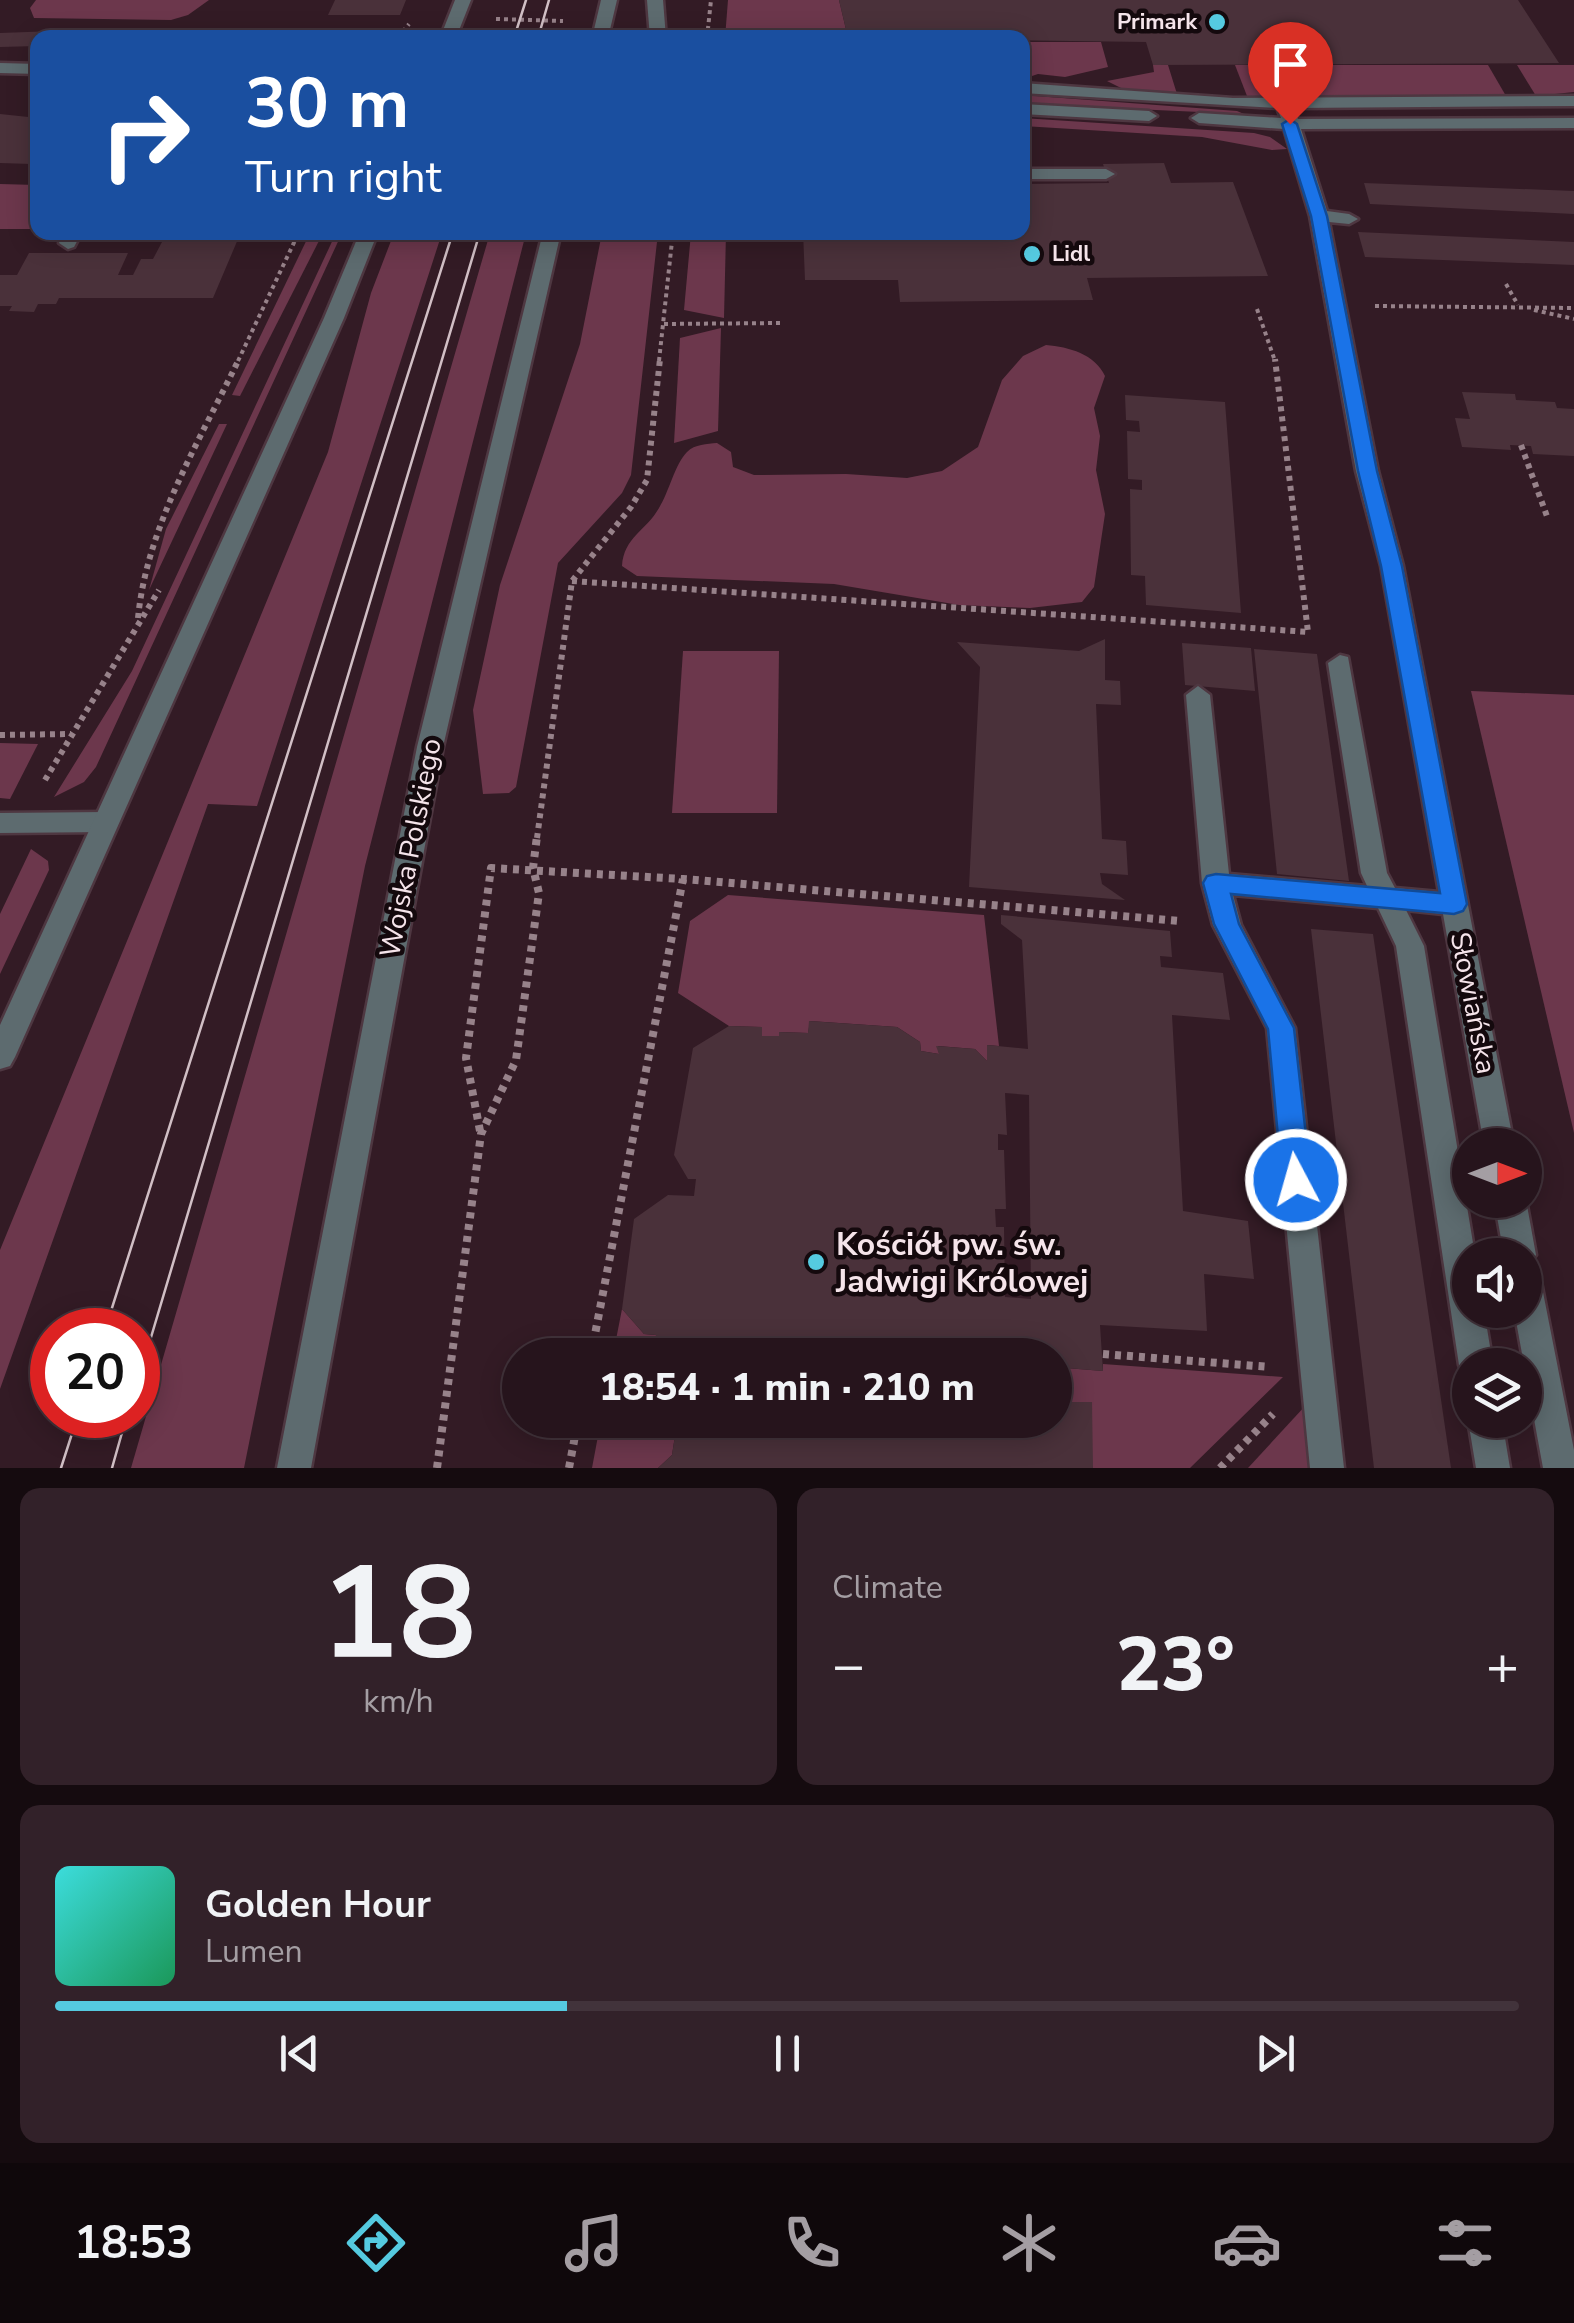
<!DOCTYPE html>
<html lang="en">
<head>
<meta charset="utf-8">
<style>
  :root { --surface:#26141c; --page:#322129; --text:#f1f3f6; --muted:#a49ea3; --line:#42333b; --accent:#55cae0 }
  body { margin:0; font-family:"Nunito Sans",sans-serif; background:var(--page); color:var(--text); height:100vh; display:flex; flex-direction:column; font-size:38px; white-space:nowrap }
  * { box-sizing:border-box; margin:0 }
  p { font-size:32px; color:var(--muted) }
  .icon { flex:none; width:55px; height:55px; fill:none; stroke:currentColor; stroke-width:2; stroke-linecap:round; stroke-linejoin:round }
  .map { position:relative; height:1468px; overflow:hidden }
  .sheet { display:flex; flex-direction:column; gap:20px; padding:20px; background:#150b0f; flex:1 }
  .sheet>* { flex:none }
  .top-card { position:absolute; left:30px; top:30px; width:1000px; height:210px; border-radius:20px; box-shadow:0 5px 25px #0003,0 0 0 2px var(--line); background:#1a4fa0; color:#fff; overflow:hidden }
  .needle { width:65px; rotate:90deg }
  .fabs { position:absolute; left:1452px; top:1128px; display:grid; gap:20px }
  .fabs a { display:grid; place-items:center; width:90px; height:90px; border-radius:50%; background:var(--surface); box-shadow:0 5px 25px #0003,0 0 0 2px var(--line); font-size:50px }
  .speed { position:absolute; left:30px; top:1308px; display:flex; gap:20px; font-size:50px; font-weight:700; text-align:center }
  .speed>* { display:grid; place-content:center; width:130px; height:130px; border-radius:50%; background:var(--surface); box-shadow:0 5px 25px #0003,0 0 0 2px var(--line); line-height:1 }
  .speed .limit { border:15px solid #d22; background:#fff; color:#111 }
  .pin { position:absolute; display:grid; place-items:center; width:85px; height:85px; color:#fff; margin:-102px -42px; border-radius:50% 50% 50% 0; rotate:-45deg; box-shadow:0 0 10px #0007 }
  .pin .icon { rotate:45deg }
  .me { position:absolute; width:110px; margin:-55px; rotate:354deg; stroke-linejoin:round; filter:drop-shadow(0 0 8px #0008) }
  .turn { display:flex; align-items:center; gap:35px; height:210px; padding:0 50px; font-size:45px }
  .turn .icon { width:130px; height:130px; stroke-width:2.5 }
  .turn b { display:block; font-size:70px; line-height:85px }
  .big { font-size:75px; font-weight:800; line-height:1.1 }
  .sheet .card { flex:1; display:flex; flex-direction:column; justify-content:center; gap:15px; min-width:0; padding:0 35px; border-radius:20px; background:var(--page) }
  .sheet .dial { align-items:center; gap:0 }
  .dial b { font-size:130px; line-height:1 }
  .song { display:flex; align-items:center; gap:30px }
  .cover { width:120px; height:120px; border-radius:15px; background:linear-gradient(135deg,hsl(180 70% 55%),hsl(150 70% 35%)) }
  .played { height:10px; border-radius:5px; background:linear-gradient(90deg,var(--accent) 35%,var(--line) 35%) }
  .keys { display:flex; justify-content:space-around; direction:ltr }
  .heat { display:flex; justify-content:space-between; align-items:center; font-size:55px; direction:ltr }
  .sheet .tiles { flex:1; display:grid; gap:20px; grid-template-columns:1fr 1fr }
  .card:last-child { grid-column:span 2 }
  .trip { position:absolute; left:502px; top:1338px; width:570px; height:100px; border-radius:50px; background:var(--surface); box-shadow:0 5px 25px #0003,0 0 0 2px var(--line); font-weight:800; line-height:100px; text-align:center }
  .tabs { display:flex; height:160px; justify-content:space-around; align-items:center; background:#0f080b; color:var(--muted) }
  .tabs .icon { width:70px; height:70px }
  .tabs .selected { color:var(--accent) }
  .tabs b { font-size:45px; color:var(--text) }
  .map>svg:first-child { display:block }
  .green { fill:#6c374c }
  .building { fill:#4a313a; fill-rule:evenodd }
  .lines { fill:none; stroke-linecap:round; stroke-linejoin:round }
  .service-casing { stroke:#4e3741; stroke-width:5 }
  .minor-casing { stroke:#4e3741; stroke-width:5 }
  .tertiary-casing { stroke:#4e3741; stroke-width:5 }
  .path-far2 { stroke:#97828a; stroke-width:4; stroke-dasharray:4 4; stroke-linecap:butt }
  .path-far1 { stroke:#97828a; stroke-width:6; stroke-dasharray:5 5; stroke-linecap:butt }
  .path { stroke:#97828a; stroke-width:8; stroke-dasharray:6 6; stroke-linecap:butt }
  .service { fill:#5d6b6f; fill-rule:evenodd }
  .minor { fill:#5d6b6f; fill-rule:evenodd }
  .tertiary { fill:#5d6b6f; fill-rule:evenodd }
  .tram { stroke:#d1bfc5; stroke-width:2.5 }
  .route { fill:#1a73e8; stroke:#114b97; stroke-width:2.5 }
  .poi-dot { fill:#55cae0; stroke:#14090d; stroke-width:4 }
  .labels { text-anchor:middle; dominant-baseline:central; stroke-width:9; stroke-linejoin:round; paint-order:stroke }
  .far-poi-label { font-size:22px; font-weight:bold; fill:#f5e4ea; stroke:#14090d; text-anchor:end }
  .street-label { font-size:28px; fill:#f5e4ea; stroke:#14090d }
  .near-poi-label { font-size:32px; font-weight:bold; fill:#f5e4ea; stroke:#14090d; text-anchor:start }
</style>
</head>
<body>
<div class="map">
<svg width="1574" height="1468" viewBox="0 0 1574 1468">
  <rect width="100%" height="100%" fill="#331b25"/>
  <g class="green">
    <path d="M36,0H209L188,15L171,20L34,18L30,8Z"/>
    <path d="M728,0H839L848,38H725Z"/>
    <path d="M1023,42H1101L1108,67L1065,77L1038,74L1023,79Z"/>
    <path d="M1153,65H1168L1177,94L1129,92L1107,81L1154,72Z"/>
    <path d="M1235,65H1488L1506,96H1247Z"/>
    <path d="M1517,65H1574V92L1536,96Z"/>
    <path d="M1022,95L1237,111L1244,114L1023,104Z"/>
    <path d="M1022,118L1254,133L1270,137L1287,149L1272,150L1202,137L1023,126Z"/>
    <path d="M0,184L37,185V229H0Z"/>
    <path d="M310,233H323L240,396L232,395Z"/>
    <path d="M336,233H342L96,767L84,782L54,797L132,671Z"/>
    <path d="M394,233H442L257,806L208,804L0,1389V1250L328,452L371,293Z"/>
    <path d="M490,233H526L365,866L244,1468H131Z"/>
    <path d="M602,233H658L631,475L622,493L558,563L516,787L509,793L483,794L473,710L500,585L580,344Z"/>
    <path d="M691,233H726L724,318L684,310Z"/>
    <path d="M721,328L718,431L674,443L680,338Z"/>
    <path d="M1046,345C1069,347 1095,354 1105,376L1094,408L1100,436L1096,470L1105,514L1094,587L1082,602L1030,608L959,605L834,584L637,576L622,566C624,537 646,531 659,508C669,492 675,464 687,452C695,444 707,444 717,443L731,452L733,467L754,475L846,474L907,478L942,471L978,447L1002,380L1023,356Z"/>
    <path d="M219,424H227L149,590L166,529Z"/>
    <path d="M683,651H779L777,813H672Z"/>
    <path d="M1471,691L1574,695V1133Z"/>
    <path d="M0,743L38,744L10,799L0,798Z"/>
    <path d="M31,849L48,861L49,870L0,974V914Z"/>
    <path d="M728,895L984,915L999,1046L987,1045V1061L975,1049L938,1046L939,1054L921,1051L920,1042L897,1027L810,1021L808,1033L780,1032L779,1036H762L761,1027L729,1026L678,993L690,921Z"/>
    <path d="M622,1309L644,1334L656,1335L654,1355H613Z"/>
    <path d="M1103,1364L1283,1377L1190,1468H1093L1067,1402L1066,1368L1103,1371Z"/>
    <path d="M1306,1405L1312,1468H1248Z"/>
    <path d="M601,1420H655L659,1426L676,1429L672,1455L658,1468H592Z"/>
  </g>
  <g class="building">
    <path d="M335,0H406L400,15H328Z"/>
    <path d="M839,0H1518L1559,63L1153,65L1146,42L848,38Z"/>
    <path d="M110,29L107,38H38V46L0,47V33Z"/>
    <path d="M0,114L38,118V158L31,164L0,163Z"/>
    <path d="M1164,163L1171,183L1233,182L1268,276L1087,278L1093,300L900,302L898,280H805L803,232H1022V184L1109,183L1103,164Z"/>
    <path d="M1364,183L1574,191V214L1370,204Z"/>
    <path d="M150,232H241L213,298H59L56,304H38L34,312L9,311L12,306H0V275H17L29,253H128L118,275H133L141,259H153L162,242H145Z"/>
    <path d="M1358,232L1574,242V265L1365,257Z"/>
    <path d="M1462,392L1515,394L1516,400L1555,402L1557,408L1574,409V456L1533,454L1531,446L1510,445L1511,450L1462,447L1455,418L1470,419Z"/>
    <path d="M1125,395L1225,402L1241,613L1146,605L1145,576L1131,575L1130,489L1142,490V480L1128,479L1127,431L1140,432L1139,421L1126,420Z"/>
    <path d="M1105,639V680L1120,681L1121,705L1096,704L1102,839L1126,841L1128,875L1100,873L1102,884L1125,900L969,887L980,667L957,642L1079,651Z"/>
    <path d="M1182,643L1251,648L1255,691L1185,685Z"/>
    <path d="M1254,649L1317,654L1349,881L1277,874Z"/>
    <path d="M1001,915L1170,931L1172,957L1160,956L1161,967L1223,973L1230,1020L1172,1015L1183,1211L1248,1221L1254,1279L1204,1274L1207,1331L1100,1325L1103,1371L1066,1368L1067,1402H1092L1093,1468H658L672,1455L676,1429L659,1426L655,1420H1055V1355H654L656,1335L644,1334L622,1309L634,1219L668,1195L694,1196L696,1179H688L674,1155L693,1048L729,1026L762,1027V1036H779V1032L808,1033L809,1021L897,1027L920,1042L921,1051L939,1054L936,1046L975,1049L987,1061V1045L1028,1049L1022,940L1001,924ZM1005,1093L1029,1095L1031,1299L1005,1297L1004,1227H996L995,1209H1006L1004,1150H998V1134L1007,1135Z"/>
    <path d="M1311,929L1373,934L1451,1468H1374Z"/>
  </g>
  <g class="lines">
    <g class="service-casing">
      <g id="service">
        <path d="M647,0H663L666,38H650Z"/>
        <path d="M1022,83L1233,98L1574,96V106L1294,108L1298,119L1574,118V128L1301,129L1327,211L1349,214L1358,219L1349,224L1329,222L1378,471L1403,566L1514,1145H1484L1443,914L1406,910L1424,946L1475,1255H1470V1310H1484L1493,1365H1470V1379L1464,1376L1459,1365L1396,946L1378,908L1233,895L1241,925L1295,1028L1344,1468H1310L1267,1028L1213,925L1202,883L1186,695L1198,686L1210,695L1229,874L1367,886L1361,873L1328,663L1340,655L1348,657L1387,873L1395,888L1439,892L1381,566L1356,471L1310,216L1284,129L1199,123L1191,118L1199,113L1281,118L1277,108L1022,93Z"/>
        <path d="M1022,104L1149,111L1157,116L1149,121L1022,114Z"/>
        <path d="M1022,169H1106L1115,174L1106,179H1022Z"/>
        <path d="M64,232H82L74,247L68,249L59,243Z"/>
        <path d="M106,812L115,815L119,822L115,829L106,832L0,833V813Z"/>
        <path d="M1494,1200H1526L1536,1255L1526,1267L1536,1271L1541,1282L1574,1450V1468H1543L1514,1310H1525V1255H1504Z"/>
        <path d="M1470,1415V1420H1502L1510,1468H1476L1468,1420Z"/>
      </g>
    </g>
    <g class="minor-casing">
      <path id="minor" d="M0,63L38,64V74L0,73Z"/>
    </g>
    <g class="tertiary-casing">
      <g id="tertiary">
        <path d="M455,0H471L456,38H440Z"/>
        <path d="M601,0H617L608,38H592Z"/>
        <path d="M360,232H378L344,318L15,1057L10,1066L0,1069V1025L324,318Z"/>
        <path d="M543,232H561L443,747L311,1468H277L417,747Z"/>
      </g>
    </g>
    <g class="path-far2">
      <path d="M496,19L563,21"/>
      <path d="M398,38L409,24"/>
      <path d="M707,38L711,0"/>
      <path d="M1506,284L1518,305"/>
      <path d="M1375,306L1574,308"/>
      <path d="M1257,309L1275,361"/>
      <path d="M1534,310L1574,319"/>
      <path d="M664,324L780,323"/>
      <path d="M238,361L299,232"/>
      <path d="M659,361L673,232"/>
    </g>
    <g class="path-far1">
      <path d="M1521,445L1548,519"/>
      <path d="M572,581L1308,632L1275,359"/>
      <path d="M138,618C147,526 199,442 239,359"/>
      <path d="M0,735L71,734"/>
      <path d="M45,780L159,590"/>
      <path d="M537,838L572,581L631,507L647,480L660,359"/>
    </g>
    <g class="path">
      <path d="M480,1131L466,1058L491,868L683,879L1181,921"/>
      <path d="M1103,1354L1270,1367"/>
      <path d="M591,1355L683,879"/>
      <path d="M437,1468L481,1134L516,1060L539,893L533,868L537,836"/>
      <path d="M569,1468L578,1420"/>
      <path d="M1220,1468L1273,1414"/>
    </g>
    <use href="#service" class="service"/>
    <use href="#minor" class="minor"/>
    <use href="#tertiary" class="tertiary"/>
    <g class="tram">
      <path d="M514,38L526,0"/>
      <path d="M538,38L549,0"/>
      <path d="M105,1330L453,232"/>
      <path d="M138,1381L480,232"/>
      <path d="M61,1468L78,1415"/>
      <path d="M112,1468L127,1415"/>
    </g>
  </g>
  <path class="route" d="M1290,119L1297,124L1327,216L1377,471L1402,566L1467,904L1463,911L1454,914L1231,894L1239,924L1294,1028L1311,1180L1306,1189L1296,1193L1287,1189L1282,1180L1268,1029L1214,924L1203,883L1207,876L1216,874L1440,893L1381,566L1358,471L1311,216L1282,124Z"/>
  <g class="poi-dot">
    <circle cx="1217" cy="22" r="10"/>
    <circle cx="1032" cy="254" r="10"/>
    <circle cx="816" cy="1262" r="10"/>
  </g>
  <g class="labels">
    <g class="far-poi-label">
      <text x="1197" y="22">Primark</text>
      <text x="1052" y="254" text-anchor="start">Lidl</text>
    </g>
    <g class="street-label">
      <text transform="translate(411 848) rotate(-79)">Wojska Polskiego</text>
      <text transform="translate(1473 1003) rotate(79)">Słowiańska</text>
    </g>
    <g class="near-poi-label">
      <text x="836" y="1244">Kościół pw. św.<tspan x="836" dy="37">Jadwigi Królowej</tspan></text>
    </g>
  </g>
</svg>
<div class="fabs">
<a><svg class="needle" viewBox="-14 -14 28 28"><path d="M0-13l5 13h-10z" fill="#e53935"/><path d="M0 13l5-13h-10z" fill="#a49ea3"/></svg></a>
<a><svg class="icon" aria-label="sound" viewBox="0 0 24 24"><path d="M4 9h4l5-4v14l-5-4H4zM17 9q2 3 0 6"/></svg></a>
<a><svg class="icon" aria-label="layers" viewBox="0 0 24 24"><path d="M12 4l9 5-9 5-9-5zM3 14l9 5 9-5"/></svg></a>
</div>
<div class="speed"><div class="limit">20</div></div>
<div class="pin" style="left:1290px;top:124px;background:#d93025"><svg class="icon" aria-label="arrive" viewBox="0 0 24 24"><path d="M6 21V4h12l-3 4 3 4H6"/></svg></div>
<svg class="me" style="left:1296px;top:1180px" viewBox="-20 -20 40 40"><circle r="17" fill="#1a73e8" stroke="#fff" stroke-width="3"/><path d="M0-11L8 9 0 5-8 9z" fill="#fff"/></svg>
<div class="trip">18:54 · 1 min · 210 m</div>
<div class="top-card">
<div class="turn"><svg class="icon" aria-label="right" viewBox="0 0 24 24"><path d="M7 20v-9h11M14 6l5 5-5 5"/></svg><div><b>30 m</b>Turn right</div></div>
</div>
</div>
<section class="sheet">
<div class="tiles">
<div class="card dial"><b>18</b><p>km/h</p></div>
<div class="card"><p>Climate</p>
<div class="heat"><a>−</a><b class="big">23°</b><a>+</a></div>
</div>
<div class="card">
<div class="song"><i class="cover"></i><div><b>Golden Hour</b><p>Lumen</p></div></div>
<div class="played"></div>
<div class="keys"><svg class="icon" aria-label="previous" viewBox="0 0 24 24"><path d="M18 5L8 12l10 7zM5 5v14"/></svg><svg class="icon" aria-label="pause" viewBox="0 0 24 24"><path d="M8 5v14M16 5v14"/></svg><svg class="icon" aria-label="next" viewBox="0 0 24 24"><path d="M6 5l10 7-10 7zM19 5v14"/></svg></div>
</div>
</div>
</section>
<nav class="tabs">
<b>18:53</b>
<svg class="icon selected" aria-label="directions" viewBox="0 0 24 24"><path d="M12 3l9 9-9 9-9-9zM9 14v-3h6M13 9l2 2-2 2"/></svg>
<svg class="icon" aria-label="music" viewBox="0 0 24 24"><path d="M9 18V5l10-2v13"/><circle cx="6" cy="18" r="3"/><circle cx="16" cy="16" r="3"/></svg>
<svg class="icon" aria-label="phone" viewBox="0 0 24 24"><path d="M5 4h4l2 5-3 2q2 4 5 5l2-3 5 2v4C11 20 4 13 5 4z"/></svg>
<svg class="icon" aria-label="climate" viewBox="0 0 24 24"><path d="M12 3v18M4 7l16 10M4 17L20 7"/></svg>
<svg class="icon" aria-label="car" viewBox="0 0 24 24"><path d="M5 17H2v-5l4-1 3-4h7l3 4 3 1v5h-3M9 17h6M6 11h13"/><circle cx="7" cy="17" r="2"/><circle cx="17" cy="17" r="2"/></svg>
<svg class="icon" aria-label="filters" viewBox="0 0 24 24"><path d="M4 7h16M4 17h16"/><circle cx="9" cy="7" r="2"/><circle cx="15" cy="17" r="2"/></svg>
</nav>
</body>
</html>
